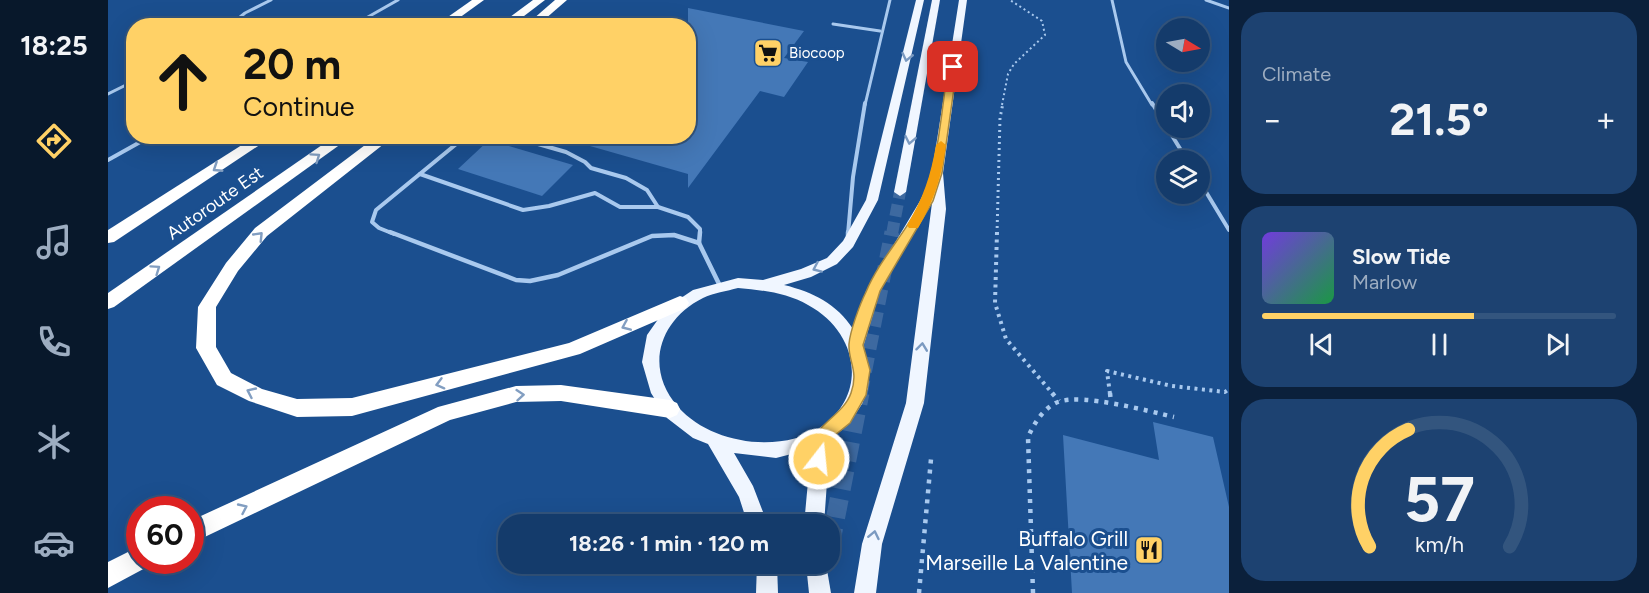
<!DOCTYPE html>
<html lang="en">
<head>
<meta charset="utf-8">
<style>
  :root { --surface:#143b6b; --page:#1d4271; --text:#f1f3f6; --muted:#9dadc1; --line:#33557e; --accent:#ffd166 }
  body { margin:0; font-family:Figtree,sans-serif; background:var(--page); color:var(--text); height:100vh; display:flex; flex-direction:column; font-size:22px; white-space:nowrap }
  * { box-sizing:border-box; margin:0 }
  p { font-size:20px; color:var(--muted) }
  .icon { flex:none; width:33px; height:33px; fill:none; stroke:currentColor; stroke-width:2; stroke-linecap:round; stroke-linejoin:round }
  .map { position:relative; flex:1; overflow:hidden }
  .sheet { display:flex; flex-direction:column; gap:12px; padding:12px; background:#0b203b; width:420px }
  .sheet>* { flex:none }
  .guide { position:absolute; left:18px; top:18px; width:570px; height:126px; border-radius:24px; box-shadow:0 6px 24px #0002,0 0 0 2px var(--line); background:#ffd166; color:#111; overflow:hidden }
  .needle { width:39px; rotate:100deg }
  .buttons { position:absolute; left:1048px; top:18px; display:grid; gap:12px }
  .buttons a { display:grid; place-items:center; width:54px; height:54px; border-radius:50%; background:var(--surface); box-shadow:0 6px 24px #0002,0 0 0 2px var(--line); font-size:30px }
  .speed { position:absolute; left:18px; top:496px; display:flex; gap:12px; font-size:30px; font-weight:700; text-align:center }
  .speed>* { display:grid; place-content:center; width:78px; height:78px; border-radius:50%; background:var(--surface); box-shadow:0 6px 24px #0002,0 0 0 2px var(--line); line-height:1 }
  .speed .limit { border:9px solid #d22; background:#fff; color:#111 }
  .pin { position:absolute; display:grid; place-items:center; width:51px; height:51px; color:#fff; margin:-26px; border-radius:12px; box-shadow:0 3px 9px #0006 }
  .me { position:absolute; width:66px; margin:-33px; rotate:16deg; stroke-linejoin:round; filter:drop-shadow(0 0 4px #0008) }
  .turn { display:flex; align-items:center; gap:21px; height:126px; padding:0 18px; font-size:27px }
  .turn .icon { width:78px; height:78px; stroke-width:2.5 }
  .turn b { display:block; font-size:42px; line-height:51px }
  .big { font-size:45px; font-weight:700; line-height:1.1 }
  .sheet .tile { flex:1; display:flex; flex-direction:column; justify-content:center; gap:9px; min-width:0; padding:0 21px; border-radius:24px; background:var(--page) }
  .sheet .dial { align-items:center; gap:0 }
  .dial svg { height:156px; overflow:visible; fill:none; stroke:var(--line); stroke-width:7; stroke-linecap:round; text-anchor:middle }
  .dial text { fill:var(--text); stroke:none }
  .song { display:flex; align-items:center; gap:18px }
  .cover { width:72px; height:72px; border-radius:9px; background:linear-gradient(135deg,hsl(260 70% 55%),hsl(140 70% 35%)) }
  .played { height:6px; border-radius:3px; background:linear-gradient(90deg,var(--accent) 60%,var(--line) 60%) }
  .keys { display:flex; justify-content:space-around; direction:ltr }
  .heat { display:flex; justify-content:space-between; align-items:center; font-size:33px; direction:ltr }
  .trip { position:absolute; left:390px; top:514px; width:342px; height:60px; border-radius:24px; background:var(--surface); box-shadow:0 6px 24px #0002,0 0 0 2px var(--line); font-weight:700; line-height:60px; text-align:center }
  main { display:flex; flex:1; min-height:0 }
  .menu { display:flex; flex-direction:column; width:108px; justify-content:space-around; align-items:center; background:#08182b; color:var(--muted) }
  .menu .icon { width:42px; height:42px }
  .menu .on { color:var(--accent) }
  .menu b { font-size:27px; color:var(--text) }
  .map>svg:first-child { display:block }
  .building { fill:#4478b7 }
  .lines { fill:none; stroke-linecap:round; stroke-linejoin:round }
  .primary-tunnel-far2 { stroke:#3d69a0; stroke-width:12; stroke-dasharray:12 6; stroke-linecap:butt }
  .primary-tunnel-far1 { stroke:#3d69a0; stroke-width:15; stroke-dasharray:15 8; stroke-linecap:butt }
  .primary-tunnel { stroke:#3d69a0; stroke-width:19; stroke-dasharray:19 10; stroke-linecap:butt }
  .path-far3 { stroke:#a9c9ee; stroke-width:2; stroke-dasharray:2 3; stroke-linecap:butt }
  .path-far2 { stroke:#a9c9ee; stroke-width:3; stroke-dasharray:2 4; stroke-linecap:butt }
  .path-far1 { stroke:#a9c9ee; stroke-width:4; stroke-dasharray:3 4.5; stroke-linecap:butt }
  .path { stroke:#a9c9ee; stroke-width:4.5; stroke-dasharray:4 6; stroke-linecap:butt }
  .service-far2 { stroke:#a9c9ee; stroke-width:3 }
  .service-far1 { stroke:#a9c9ee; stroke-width:4 }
  .service { stroke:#a9c9ee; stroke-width:4.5 }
  .primary { fill:#f0f6ff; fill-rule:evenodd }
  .motorway { fill:#fff; fill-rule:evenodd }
  .oneway { stroke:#7b9ac1 }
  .oneway2 { stroke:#829ec1 }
  .route { fill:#ffd166; stroke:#a68842; stroke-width:1.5 }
  .slow { fill:#f59e0b }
  .labels { text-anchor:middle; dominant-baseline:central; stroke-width:6; stroke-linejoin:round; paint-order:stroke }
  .far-poi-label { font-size:15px; fill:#fff; stroke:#1b4f8f; text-anchor:start }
  .street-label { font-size:18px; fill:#fff; stroke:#1b4f8f }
  .near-poi-label { font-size:21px; fill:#fff; stroke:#1b4f8f; text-anchor:end }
</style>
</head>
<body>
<main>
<nav class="menu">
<b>18:25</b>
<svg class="icon on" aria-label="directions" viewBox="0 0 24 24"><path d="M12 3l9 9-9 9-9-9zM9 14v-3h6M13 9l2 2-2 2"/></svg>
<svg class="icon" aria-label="music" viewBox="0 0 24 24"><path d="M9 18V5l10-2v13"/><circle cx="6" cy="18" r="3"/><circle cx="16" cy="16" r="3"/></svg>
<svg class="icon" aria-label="phone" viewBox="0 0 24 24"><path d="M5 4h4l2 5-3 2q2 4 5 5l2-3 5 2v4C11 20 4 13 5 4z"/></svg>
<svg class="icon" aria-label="climate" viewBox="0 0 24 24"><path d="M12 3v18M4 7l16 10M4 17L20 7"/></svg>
<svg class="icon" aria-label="car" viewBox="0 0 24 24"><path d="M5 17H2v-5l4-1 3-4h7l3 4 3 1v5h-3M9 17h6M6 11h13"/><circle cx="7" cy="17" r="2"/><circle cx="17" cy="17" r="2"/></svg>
</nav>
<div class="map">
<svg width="1121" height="593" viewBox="0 0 1121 593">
  <rect width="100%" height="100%" fill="#1b4f8f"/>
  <g class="building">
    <path d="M580,8L696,31L676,58L700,62L676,97L652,91L580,188V174L482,146L483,136H580Z"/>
    <path d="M381,140L465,165L434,196L350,169Z"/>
    <path d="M1045,422L1105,437L1121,507V593H964L955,435L1051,460Z"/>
  </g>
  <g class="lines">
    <path class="primary-tunnel-far2" d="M784,234L792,192"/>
    <path class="primary-tunnel-far1" d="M752,394L784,232"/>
    <path class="primary-tunnel" d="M722,546L752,393"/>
    <path class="path-far3" d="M894,105L900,74L906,64L937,35L934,21L902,0"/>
    <path class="path-far2" d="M889,234L892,118L895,103"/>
    <g class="path-far1">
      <path d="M889,232L887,303L898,339L945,394"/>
      <path d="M1002,394L999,371L1064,386L1117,392L1121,389"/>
    </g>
    <g class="path">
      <path d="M944,393L951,401"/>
      <path d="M1002,393L1003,403"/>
      <path d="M811,593L823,459"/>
      <path d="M925,593L920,437C926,424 935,408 950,402C974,393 1040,411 1066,417"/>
    </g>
    <g class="service-far2">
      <path d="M1004,0L1018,62L1044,105"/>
      <path d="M1098,0L1121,8"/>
      <path d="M725,24L772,31"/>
      <path d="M121,26L137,13L163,0"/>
      <path d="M244,26L290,0"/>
      <path d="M0,94L26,81"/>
      <path d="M757,105L782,0"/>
    </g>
    <g class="service-far1">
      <path d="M1044,103L1079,160"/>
      <path d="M402,136L458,152L477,162L483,168L518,178L539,190L550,207L580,217L592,229V234"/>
      <path d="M0,160L43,136"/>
      <path d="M312,174L415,210L441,206L487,193L512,207H550"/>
      <path d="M1092,182L1121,230"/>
      <path d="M286,234L271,228L264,222L268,210L358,136"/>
      <path d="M740,234L745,177L757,103"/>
    </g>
    <g class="service">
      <path d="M282,232L408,280L422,281L450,275L544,236L566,235L591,243L592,232"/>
      <path d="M740,236V232"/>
      <path d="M591,243L612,286"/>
    </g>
    <g class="primary">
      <path d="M808,0H816L770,200L745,247L729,264L703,277L676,285C705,292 729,304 745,329L758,291L812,201L823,178L851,0H859L835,173L838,209L816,403L774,544L768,593H746L754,544L798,403L824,203L772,291L755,347L761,370L760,388L754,404L740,425L722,439L716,525H696L703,449L668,458L626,453L645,486L660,525H640L631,497L600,444L585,438L559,418L543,393L534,362L539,335L558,308L585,290L630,278L655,280L693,269L719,258L735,241L758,200ZM630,288C654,290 679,293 700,305C749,331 762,393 713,427C672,454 603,444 570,407C536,368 551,320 595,298C605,293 619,291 630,288Z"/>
      <path d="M824,0H832L798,192L792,196L786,192Z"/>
      <path d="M649,564H669L670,593H648Z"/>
      <path d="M698,564H718L723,593H701Z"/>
    </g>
    <g class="motorway">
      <path d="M364,0H376L340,26H327Z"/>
      <path d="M425,0H437L403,26H390Z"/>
      <path d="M447,0H459L429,26H417Z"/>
      <path d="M148,136H165L6,242L0,243V230Z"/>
      <path d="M227,136H244L6,307L0,309V293Z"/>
      <path d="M269,136H286L159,236L130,271L108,307V347L123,373L154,389L189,399L244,398L461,343L572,296L578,298L581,303L578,308L472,354L244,416L189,417L141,401L109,385L88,348L90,307L118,263L147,228Z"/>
      <path d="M453,385L562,400L569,403L572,409L569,415L562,418L453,401L408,402L342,420L82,544V521L330,407L408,386Z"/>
      <path d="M32,546V561H43L41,566L0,588V562Z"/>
    </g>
  </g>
  <defs><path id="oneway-chevron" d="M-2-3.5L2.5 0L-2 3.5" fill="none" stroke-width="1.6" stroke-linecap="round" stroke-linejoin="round" transform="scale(1.5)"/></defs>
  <g class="oneway">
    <use href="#oneway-chevron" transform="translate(799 57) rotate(103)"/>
    <use href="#oneway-chevron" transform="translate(802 140) rotate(101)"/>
    <use href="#oneway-chevron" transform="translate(709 268) rotate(156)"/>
    <use href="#oneway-chevron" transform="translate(814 347) rotate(-83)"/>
    <use href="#oneway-chevron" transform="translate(766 535) rotate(-78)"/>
  </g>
  <g class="oneway2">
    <use href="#oneway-chevron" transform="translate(208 157) rotate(-35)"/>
    <use href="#oneway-chevron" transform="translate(109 168) rotate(147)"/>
    <use href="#oneway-chevron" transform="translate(151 236) rotate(-46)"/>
    <use href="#oneway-chevron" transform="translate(48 269) rotate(-35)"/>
    <use href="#oneway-chevron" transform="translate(518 326) rotate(157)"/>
    <use href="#oneway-chevron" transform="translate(332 384) rotate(165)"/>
    <use href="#oneway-chevron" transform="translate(143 392) rotate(-155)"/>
    <use href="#oneway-chevron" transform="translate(412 395) rotate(-5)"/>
    <use href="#oneway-chevron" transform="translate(135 508) rotate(-25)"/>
  </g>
  <path class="route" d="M845,64L849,67L834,173L825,201L772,291L755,345L762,370L758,395L742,423L721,440L717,464L711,466L705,464C689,431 734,420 743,393C751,371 740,361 741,344C742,331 752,304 758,292C771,260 798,233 813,202C830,167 834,107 840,67Z"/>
  <path class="slow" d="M833,141L838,145C834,176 826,201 810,228H801L799,225C815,199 823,175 828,145Z"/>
  <defs>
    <g id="supermarket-square" transform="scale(1.5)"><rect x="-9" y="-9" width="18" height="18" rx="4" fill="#ffd166" stroke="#1b4f8f"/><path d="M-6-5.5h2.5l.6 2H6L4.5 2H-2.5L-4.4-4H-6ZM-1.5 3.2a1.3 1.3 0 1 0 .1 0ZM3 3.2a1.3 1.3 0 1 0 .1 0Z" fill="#111"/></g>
    <g id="restaurant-square" transform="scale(1.5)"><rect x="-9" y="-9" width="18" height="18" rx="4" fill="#ffd166" stroke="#1b4f8f"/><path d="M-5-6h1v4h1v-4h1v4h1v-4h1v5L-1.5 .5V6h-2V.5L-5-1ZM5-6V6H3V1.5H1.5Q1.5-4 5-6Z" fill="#111"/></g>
  </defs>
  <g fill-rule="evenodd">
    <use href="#supermarket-square" x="660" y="53"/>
    <use href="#restaurant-square" x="1041" y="550"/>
  </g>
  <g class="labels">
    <g class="far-poi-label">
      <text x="681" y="53">Biocoop</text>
    </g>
    <g class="street-label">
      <text transform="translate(107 203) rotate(-35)">Autoroute Est</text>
    </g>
    <g class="near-poi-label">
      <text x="1020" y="538">Buffalo Grill<tspan x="1020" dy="24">Marseille La Valentine</tspan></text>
    </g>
  </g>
</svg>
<div class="buttons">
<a><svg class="needle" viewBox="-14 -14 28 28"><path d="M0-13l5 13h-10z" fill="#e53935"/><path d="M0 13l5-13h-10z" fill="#9dadc1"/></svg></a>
<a><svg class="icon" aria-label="sound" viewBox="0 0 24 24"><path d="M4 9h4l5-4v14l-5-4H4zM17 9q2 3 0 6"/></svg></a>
<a><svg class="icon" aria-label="layers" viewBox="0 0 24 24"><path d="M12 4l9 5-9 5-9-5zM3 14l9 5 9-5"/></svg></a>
</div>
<div class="speed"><div class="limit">60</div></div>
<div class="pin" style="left:845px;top:67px;background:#d93025"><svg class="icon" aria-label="arrive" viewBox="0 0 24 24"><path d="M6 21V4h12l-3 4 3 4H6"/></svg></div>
<svg class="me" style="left:711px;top:459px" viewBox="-20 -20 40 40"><circle r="17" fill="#ffd166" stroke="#fff" stroke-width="3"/><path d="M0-11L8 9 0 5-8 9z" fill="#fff"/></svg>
<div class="trip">18:26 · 1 min · 120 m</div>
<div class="guide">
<div class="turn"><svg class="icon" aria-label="ahead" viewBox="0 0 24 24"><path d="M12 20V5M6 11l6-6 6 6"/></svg><div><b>20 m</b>Continue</div></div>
</div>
</div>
<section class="sheet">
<div class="tile"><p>Climate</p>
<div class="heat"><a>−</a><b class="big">21.5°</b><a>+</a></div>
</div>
<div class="tile">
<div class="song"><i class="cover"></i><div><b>Slow Tide</b><p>Marlow</p></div></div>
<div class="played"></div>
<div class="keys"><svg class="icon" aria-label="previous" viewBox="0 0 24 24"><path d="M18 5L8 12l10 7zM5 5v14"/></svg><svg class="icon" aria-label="pause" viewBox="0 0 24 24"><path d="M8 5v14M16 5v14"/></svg><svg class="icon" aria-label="next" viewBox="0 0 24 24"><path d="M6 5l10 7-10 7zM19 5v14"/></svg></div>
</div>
<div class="tile dial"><svg viewBox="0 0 100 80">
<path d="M14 69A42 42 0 1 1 86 69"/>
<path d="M14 69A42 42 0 0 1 34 9" stroke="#ffd166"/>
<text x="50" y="56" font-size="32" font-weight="700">57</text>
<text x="50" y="72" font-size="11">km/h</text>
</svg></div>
</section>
</main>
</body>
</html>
